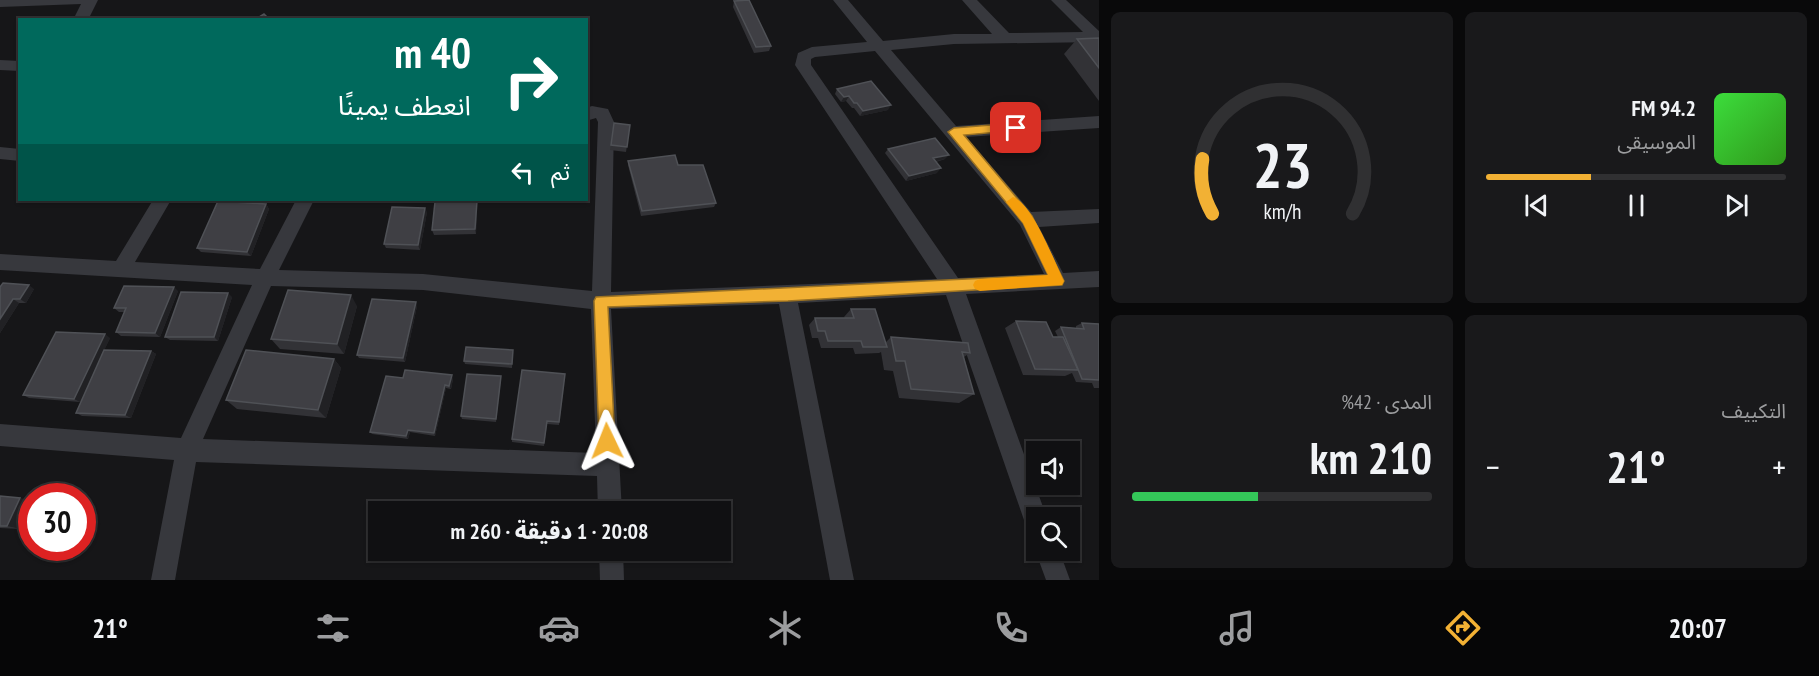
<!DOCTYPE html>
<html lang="ar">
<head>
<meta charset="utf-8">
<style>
  :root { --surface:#101012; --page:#19191b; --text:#f1f3f6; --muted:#9c9d9f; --line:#303032; --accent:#f2b134 }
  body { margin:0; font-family:"PT Sans Narrow","Noto Sans Arabic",sans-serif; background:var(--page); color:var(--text); direction:rtl; height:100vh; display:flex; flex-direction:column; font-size:22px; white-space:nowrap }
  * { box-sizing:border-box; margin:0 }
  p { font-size:20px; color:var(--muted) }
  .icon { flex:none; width:33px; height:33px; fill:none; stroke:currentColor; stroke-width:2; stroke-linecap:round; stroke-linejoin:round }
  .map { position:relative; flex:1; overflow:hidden; direction:ltr }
  .side { display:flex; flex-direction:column; gap:12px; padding:12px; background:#09090a; width:720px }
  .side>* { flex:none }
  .banner { position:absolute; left:18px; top:18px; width:570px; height:183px; border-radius:0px; box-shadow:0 2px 4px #0004,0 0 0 2px var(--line); direction:rtl; background:#00695c; color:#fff; overflow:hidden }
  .tools { position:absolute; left:1026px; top:441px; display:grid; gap:12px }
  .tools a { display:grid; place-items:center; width:54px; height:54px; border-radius:0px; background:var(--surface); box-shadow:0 2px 4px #0004,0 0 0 2px var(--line); font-size:30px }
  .speed { position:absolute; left:18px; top:483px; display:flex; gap:12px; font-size:30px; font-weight:700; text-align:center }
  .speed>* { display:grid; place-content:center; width:78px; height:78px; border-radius:50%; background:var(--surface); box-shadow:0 2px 4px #0004,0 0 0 2px var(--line); line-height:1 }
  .speed .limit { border:9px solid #d22; background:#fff; color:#111 }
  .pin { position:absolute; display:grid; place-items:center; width:51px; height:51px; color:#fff; margin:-26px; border-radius:12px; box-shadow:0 3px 9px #0006 }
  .me { position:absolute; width:66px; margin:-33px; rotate:358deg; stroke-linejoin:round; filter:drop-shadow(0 0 4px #0008) }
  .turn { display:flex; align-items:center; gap:21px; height:126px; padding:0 18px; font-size:27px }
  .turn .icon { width:78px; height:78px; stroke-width:2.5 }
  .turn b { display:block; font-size:42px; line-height:51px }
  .then { display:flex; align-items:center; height:57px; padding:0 18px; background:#0003; gap:12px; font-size:22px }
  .big { font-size:45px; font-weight:800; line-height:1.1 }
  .side .widget { flex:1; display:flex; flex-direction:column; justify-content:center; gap:9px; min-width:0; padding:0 21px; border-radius:9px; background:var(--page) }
  .side .dial { align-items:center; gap:0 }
  .dial svg { height:156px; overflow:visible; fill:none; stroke:var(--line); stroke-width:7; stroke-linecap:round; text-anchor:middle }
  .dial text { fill:var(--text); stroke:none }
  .song { display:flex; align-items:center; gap:18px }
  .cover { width:72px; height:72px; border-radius:9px; background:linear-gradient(135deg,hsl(120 70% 55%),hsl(110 70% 35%)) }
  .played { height:6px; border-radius:3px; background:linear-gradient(90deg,var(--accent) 35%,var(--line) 35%) }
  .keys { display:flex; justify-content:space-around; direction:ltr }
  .heat { display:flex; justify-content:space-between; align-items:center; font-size:33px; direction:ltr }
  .charge { height:9px; border-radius:4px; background:linear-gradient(90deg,#34c759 42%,var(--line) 0) }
  .side .tiles { flex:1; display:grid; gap:12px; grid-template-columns:repeat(2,1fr) }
  .trip { position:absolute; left:368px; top:501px; width:363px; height:60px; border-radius:0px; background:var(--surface); box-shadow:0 2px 4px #0004,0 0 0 2px var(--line); font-weight:800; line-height:60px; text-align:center; direction:rtl }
  .tabs { display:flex; height:96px; justify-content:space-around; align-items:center; background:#060607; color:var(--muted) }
  .tabs .icon { width:42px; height:42px }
  .tabs .active { color:var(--accent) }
  .tabs b { font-size:27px; color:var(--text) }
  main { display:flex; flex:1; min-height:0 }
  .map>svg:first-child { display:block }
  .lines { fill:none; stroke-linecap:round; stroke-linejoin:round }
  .street { fill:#37383d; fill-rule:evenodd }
  .wall { fill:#323236 }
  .shaded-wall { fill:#212124 }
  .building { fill:#3f3f44; stroke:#4f5156; stroke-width:1.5 }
  .route { fill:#f2b134; stroke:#9d7322; stroke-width:1.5 }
  .slow { fill:#f59e0b }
</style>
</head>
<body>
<main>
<section class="side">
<div class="tiles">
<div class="widget">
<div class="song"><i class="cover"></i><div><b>94.2 FM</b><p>الموسيقى</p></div></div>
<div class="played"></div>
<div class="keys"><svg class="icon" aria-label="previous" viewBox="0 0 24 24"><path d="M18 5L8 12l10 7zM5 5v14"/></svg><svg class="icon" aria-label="pause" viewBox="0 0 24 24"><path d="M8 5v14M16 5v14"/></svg><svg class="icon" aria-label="next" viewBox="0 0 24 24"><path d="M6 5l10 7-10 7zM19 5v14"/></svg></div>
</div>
<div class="widget dial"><svg viewBox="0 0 100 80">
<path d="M14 69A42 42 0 1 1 86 69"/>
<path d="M14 69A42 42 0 0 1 9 41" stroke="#f2b134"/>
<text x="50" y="56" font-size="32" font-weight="700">23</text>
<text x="50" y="72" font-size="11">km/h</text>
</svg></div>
<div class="widget"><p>التكييف</p>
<div class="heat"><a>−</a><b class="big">21°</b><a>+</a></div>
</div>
<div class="widget"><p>المدى · 42%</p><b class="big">210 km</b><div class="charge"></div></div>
</div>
</section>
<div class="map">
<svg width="1099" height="580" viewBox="0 0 1099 580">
  <rect width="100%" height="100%" fill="#161618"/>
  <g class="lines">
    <g class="street">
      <path d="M0,0H98L88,20H73L81,4L0,7Z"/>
      <path d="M833,0H848L883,41L954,34H992L962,0H977L1009,33L1083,32L1051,0H1066L1099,31V42L954,44L891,50L956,126L1099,116V128L966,137L1031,212L1099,209V223L1039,227L1063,273L1099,271V287L966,294L1047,518H1036V532L1028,528L1024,520L946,295L798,303L854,580H830L779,304L611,309L622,512H598L597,476L196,462L175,580H151L174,460L0,446V424L181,438L252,285L0,270V254L116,261L153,200H171L135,262L260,269L296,200H314L279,270L423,274L592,291L598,122L596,118L586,121V108L592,106L608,109L614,122L611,292L937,279L795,65L798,53L812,47L867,42ZM875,51L1020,225L1044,274L958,278L811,65V59L815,57ZM271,286L423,290L591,309L596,453L203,439Z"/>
      <path d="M0,60L20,61V71L0,70Z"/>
      <path d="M0,147L20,149V161L0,159Z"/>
      <path d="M1036,546V550H1059L1070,580H1046L1035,550Z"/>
      <path d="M599,550H623L624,580H600Z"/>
    </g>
  </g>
  <g class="wall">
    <path d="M734,1L771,46L769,51L754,53L733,7Z"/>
    <path d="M1099,38V101L1064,54L1077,39Z"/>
    <path d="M837,89L888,110L860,116L854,108H852L846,101L841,102L835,94Z"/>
    <path d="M614,123L630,125L626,152L610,150Z"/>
    <path d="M888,149L945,159L936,162L937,173L906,181L885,153Z"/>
    <path d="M628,161L716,203L714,207L641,216L628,165Z"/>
    <path d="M266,204L269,209L251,256L201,252L197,248Z"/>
    <path d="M477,205L476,234L434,235L432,230Z"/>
    <path d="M427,212L420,250L386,248L384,244Z"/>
    <path d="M0,287L34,289L26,303H19L0,333Z"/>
    <path d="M178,291L160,337L121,336L116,332L125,312H119L114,308Z"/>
    <path d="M232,297L218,341L170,340L165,337Z"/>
    <path d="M357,306L344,354L280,349L271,339Z"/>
    <path d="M417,306L405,362L359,358L357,355Z"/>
    <path d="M851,309L886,342L891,337L970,353L964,357L974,394L959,403L899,398L893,371L884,370L881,352L879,353L855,354L853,348H821L818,338H812L809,325L815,318H845L844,317Z"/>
    <path d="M1016,321L1053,337H1058L1055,331L1061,327L1076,328V326L1082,323L1099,324V388H1094L1092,383L1076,382L1072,373L1065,376L1023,375L1005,328Z"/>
    <path d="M110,338L104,350L151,351L156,354L131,418L82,416L76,413L92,375L80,402L29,398L23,395Z"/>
    <path d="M513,350L512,368L465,364L464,361Z"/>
    <path d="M334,359L341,368L326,418L237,409L226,400Z"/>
    <path d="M565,374L559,425L547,424L544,446L512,442V439Z"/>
    <path d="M501,376V379L496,422L462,419L461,416Z"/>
    <path d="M453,379L451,389L446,388L435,436L410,432L408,439L372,434L370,432Z"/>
    <path d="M0,496L21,529L0,528Z"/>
  </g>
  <g class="shaded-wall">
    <path d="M849,96L846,101L841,102L844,97Z"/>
    <path d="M891,105L888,110L860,116L863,111Z"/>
    <path d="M949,155L945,159L929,163L933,158Z"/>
    <path d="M941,168L937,173L906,181L909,176Z"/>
    <path d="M477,201V205L476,234L475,229Z"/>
    <path d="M266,204L269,209L251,256L247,252Z"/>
    <path d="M425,208L427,212L420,250L418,245Z"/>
    <path d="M29,285L34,289L26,303L20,299Z"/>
    <path d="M174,287L178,291L160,337L155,333Z"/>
    <path d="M228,293L232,297L218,341L214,337Z"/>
    <path d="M351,295L357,306L344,354L337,344Z"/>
    <path d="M13,299L19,303L0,333V319Z"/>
    <path d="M416,302L417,306L405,362L403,358Z"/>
    <path d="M105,334L110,338L80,402L74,399Z"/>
    <path d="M151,351L156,354L131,418L125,415Z"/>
    <path d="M334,359L341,368L326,418L318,410Z"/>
    <path d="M452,375L453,379L451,389L449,386Z"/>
    <path d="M445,385L446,388L435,436L434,433Z"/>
    <path d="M408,430L410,432L408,439L406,436Z"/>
    <path d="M20,498L32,501V507L21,529L7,526Z"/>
  </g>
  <g class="building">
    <path d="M749,0L771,46L756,47L734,1Z"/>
    <path d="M264,14L270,20H254Z"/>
    <path d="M1099,38V68L1077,39Z"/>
    <path d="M871,81L891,105L863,111L857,103H854L849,96L844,97L837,89Z"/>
    <path d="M614,123L630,125L627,147L611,145Z"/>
    <path d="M935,138L949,155L933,158L941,168L909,176L888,149Z"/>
    <path d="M675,155L678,165H703L716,203L642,211L628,161Z"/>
    <path d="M218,201L266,204L247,252L197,248Z"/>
    <path d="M477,201L475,229L432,230L435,202Z"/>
    <path d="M392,207L425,208L418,245L384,244Z"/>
    <path d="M3,283L29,285L20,299H13L0,319V287Z"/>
    <path d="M124,286L174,287L155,333L116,332L126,308H114Z"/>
    <path d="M288,290L351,295L337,344L271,339Z"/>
    <path d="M181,292L228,293L214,337H165Z"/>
    <path d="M372,299L416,302L403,358L357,355Z"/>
    <path d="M851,309H875L887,347H863L861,341H828L825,331H818L815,318H854Z"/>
    <path d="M1016,321L1046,322L1053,337H1063L1078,370L1035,369Z"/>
    <path d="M1082,323L1099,324V380L1082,379L1061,327L1084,329Z"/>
    <path d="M56,332L105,334L74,399L23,395Z"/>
    <path d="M891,337L968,343L970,353L962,352L974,394L911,389L905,361H896Z"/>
    <path d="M466,347L513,350L512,364L464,361Z"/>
    <path d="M104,350L151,351L125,415L76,413Z"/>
    <path d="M246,350L334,359L318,410L226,400Z"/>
    <path d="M405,370L452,375L449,386L445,385L434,433L408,430L406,436L370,432L386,376L403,378Z"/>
    <path d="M522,370L565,374L559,422L547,421L544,443L512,439Z"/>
    <path d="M467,374L501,376L496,419L461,416Z"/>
    <path d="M0,496L20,498L7,526H0Z"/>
  </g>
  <path class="route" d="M1016,123L1022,128L1020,130L964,135L1032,216L1064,281L1062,285L788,301L608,307L615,441L612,447L607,449L601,447L599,441L594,301L596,297L1048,275L1023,223L948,132L954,128Z"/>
  <path class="slow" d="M1013,197C1033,204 1054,261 1064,281L1062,285L980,291L975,289L973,285L975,281L980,279L1048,275L1023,223L1006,202Z"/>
</svg>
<div class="tools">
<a><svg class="icon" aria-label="sound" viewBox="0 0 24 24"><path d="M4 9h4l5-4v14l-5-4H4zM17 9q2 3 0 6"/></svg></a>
<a><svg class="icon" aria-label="search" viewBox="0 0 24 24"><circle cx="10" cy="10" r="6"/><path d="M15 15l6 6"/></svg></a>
</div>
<div class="speed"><div class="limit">30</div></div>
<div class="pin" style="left:1016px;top:128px;background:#d93025"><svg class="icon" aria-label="arrive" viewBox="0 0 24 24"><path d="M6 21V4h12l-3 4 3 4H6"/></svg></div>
<svg class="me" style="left:607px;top:441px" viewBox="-20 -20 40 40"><path d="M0-17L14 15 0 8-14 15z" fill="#f2b134" stroke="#fff" stroke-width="4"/></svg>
<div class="trip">20:08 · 1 دقيقة · 260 m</div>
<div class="banner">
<div class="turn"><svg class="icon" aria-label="right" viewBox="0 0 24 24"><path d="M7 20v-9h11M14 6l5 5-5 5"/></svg><div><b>40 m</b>انعطف يمينًا</div></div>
<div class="then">ثم<svg class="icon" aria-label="left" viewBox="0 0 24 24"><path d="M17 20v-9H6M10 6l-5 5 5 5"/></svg></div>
</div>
</div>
</main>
<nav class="tabs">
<b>20:07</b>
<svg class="icon active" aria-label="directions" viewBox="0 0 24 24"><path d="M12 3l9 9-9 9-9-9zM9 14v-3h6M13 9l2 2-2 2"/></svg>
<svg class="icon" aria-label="music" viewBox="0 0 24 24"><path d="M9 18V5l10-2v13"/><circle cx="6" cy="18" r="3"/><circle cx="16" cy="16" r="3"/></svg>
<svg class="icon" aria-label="phone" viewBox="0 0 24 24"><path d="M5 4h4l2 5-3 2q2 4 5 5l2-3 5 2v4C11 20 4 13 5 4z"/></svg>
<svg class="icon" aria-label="climate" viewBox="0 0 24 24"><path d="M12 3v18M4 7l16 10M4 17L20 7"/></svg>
<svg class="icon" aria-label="car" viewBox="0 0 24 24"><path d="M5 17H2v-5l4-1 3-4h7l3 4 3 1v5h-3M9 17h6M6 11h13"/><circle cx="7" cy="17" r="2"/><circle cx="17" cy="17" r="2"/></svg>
<svg class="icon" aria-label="filters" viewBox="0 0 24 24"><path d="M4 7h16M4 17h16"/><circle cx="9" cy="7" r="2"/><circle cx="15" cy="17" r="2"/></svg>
<b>21°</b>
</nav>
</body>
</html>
